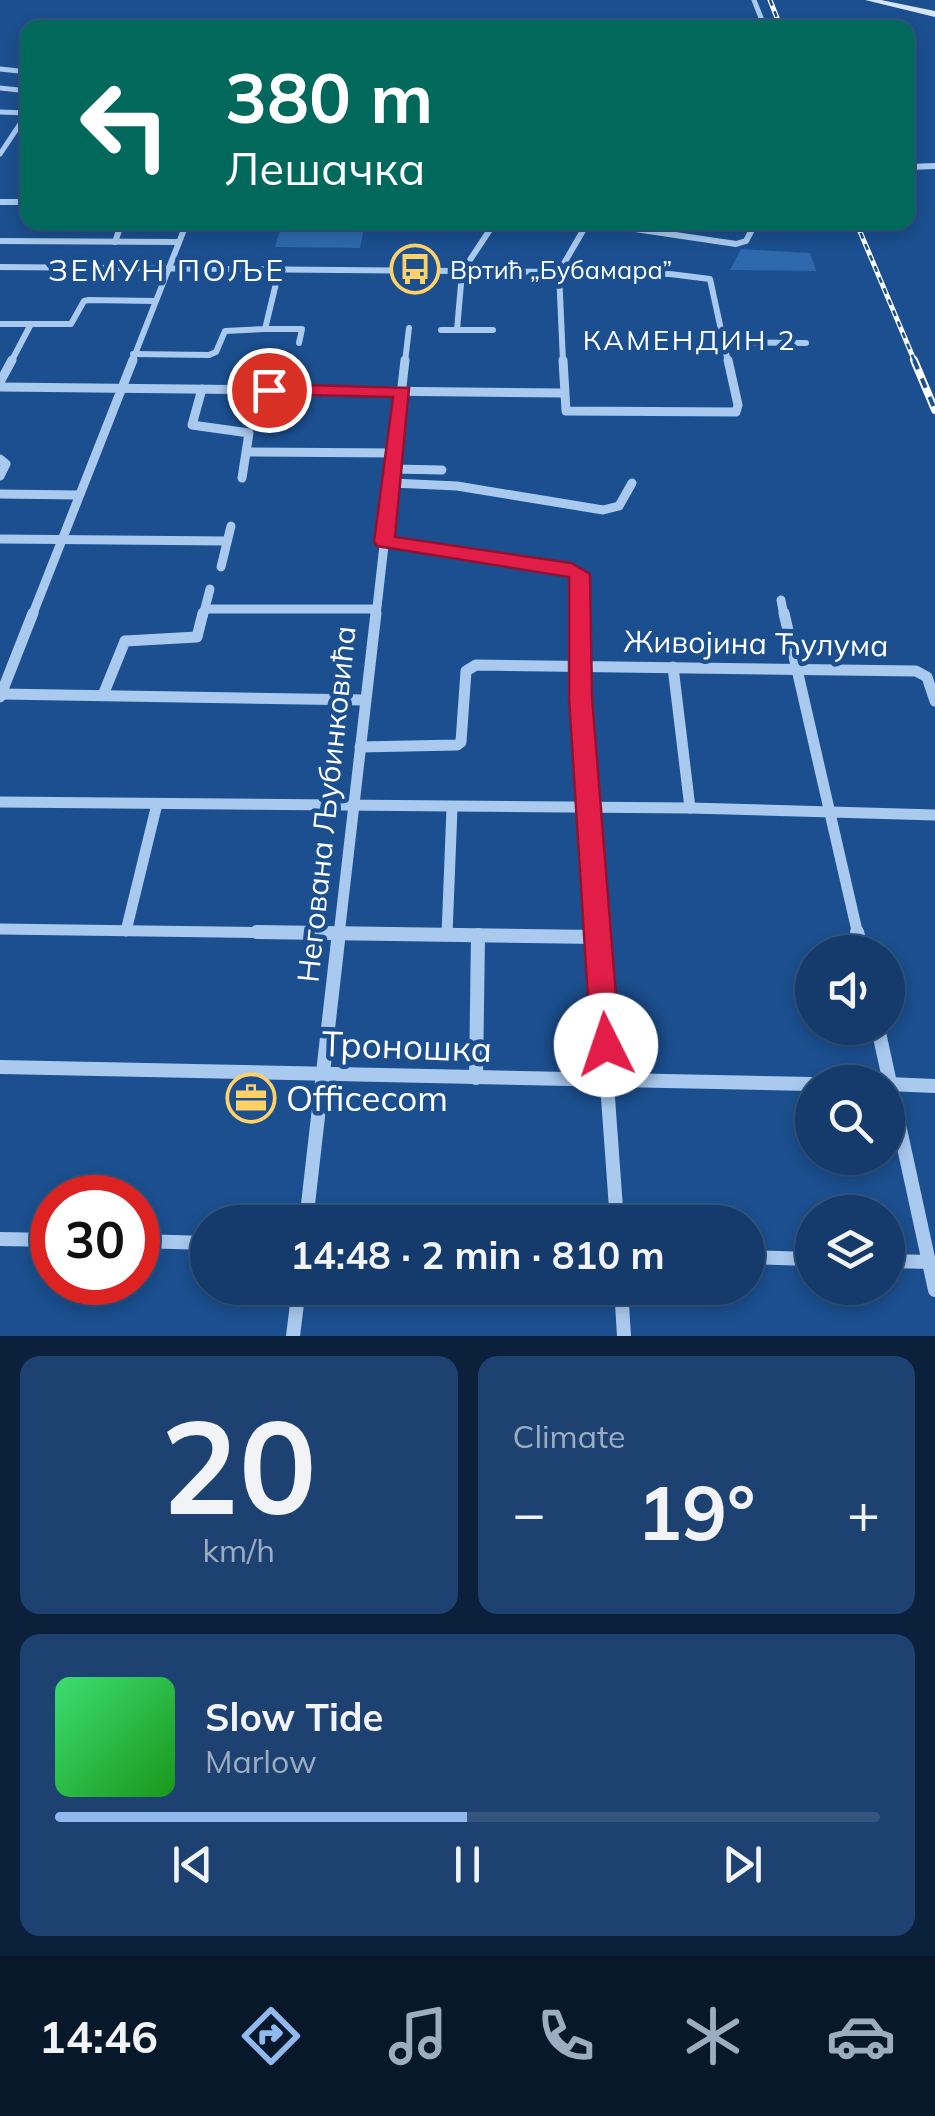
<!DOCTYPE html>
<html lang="en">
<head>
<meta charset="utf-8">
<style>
  :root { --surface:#143b6b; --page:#1d4271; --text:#f1f3f6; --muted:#9dadc1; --line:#33557e; --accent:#90b9f0 }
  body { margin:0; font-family:Mulish,sans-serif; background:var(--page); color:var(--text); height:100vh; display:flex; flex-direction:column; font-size:38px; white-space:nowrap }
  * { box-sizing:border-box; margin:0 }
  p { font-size:32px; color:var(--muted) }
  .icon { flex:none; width:55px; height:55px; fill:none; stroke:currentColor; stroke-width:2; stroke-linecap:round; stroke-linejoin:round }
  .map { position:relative; height:1336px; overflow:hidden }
  .panel { display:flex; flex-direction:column; gap:20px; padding:20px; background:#0b203b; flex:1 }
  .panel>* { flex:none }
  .banner { position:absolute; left:20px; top:20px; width:895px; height:210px; border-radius:20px; box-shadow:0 5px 15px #0003,0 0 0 2px var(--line); background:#00695c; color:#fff; overflow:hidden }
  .controls { position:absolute; left:795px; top:935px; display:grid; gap:20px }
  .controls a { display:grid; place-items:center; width:110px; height:110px; border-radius:50%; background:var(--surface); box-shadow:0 5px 15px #0003,0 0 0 2px var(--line); font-size:50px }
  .speed { position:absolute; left:30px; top:1175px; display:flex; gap:20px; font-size:50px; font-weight:700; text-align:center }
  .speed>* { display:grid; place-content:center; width:130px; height:130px; border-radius:50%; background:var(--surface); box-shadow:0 5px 15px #0003,0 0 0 2px var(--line); line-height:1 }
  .speed .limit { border:15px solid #d22; background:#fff; color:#111 }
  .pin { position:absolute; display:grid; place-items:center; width:85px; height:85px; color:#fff; margin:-42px; border:5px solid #fff; border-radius:50%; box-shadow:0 2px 10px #0007 }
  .me { position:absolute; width:110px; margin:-55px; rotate:356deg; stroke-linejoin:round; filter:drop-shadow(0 0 8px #0008) }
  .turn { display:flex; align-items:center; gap:35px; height:210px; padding:0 40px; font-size:45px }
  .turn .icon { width:130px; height:130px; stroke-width:2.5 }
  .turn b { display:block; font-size:70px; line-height:85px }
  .big { font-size:75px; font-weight:700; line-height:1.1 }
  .panel .tile { flex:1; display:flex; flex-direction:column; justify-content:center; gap:15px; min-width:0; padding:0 35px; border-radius:20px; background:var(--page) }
  .panel .dial { align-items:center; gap:0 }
  .dial b { font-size:130px; line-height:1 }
  .song { display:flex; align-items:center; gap:30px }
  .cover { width:120px; height:120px; border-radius:15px; background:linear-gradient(135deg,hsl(140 70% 55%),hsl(120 70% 35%)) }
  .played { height:10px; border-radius:5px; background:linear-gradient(90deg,var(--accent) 50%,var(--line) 50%) }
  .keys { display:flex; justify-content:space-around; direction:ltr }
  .heat { display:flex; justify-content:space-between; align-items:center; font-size:55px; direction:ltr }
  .panel .tiles { flex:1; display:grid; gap:20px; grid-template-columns:1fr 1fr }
  .tile:last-child { grid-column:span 2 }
  .trip { position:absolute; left:190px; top:1205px; width:575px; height:100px; border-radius:50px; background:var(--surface); box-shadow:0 5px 15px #0003,0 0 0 2px var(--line); font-weight:700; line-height:100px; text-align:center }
  .menu { display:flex; height:160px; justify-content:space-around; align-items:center; background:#08182b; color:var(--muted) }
  .menu .icon { width:70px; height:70px }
  .menu .current { color:var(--accent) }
  .menu b { font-size:45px; color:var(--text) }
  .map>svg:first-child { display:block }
  .green { fill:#2e69ad }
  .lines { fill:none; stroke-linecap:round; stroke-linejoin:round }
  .street-far4 { stroke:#a9c9ee; stroke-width:5 }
  .street-far3 { stroke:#a9c9ee; stroke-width:6 }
  .street-far2 { stroke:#a9c9ee; stroke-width:9 }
  .street-far1 { stroke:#a9c9ee; stroke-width:11 }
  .street { stroke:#a9c9ee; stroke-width:14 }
  .secondary { fill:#d6e6fa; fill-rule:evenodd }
  .rail-far1-casing { stroke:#fff; stroke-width:5 }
  .rail-casing { stroke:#fff; stroke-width:8 }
  .rail-far1 { stroke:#1b4f8f; stroke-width:2.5; stroke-dasharray:6; stroke-linecap:butt }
  .rail { stroke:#1b4f8f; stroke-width:4; stroke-dasharray:10; stroke-linecap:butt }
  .route { fill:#e11d48; stroke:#92132f; stroke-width:2.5 }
  .labels { text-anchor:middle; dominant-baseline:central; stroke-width:9; stroke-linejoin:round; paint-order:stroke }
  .far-poi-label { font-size:25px; fill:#fff; stroke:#1b4f8f; text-anchor:start }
  .far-neighbourhood-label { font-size:28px; letter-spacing:2.5px; fill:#fff; stroke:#1b4f8f }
  .far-quarter-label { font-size:30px; letter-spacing:2.5px; fill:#fff; stroke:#1b4f8f }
  .street-label { font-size:30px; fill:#fff; stroke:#1b4f8f }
  .near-street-label { font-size:35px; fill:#fff; stroke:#1b4f8f }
  .near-poi-label { font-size:35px; fill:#fff; stroke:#1b4f8f; text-anchor:start }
</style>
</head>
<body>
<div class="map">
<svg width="935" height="1336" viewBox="0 0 935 1336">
  <rect width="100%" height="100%" fill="#1b4f8f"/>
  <g class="green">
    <path d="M282,223V222L365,223L360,248L275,247Z"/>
    <path d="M741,249L810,253L816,271L730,270Z"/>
  </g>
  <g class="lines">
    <g class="street-far4">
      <path d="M754,0L765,28"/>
      <path d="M0,69L28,72"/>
      <path d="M0,88L28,91"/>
      <path d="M0,112L27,113"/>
      <path d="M0,154L28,112"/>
    </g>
    <g class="street-far3">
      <path d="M908,167L935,166"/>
      <path d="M0,202H28"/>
      <path d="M588,222L736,244L746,241L756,222"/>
      <path d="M0,241L178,242"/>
      <path d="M115,242L122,222"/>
      <path d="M0,267L559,272"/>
      <path d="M559,272L563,362"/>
      <path d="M559,272L588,222"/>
      <path d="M559,272L670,274L710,279L728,362"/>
      <path d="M0,324H71L84,301L89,300L155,301"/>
      <path d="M265,329H302L299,343"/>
      <path d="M441,330H493"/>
      <path d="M457,330L462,272L495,222"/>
      <path d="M723,342L806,343"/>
      <path d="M133,354L209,355L216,352L225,331L265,329L279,271"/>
      <path d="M11,362L31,324"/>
      <path d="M132,362L187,222"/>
      <path d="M405,362L409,328"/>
    </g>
    <g class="street-far2">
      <path d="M563,360L566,411L736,412L738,405L728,360"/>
      <path d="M0,382L12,360"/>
      <path d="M0,387L563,393"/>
      <path d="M202,389L192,425L249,433L242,478"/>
      <path d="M247,452L395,453"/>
      <path d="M0,459L6,464L0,476"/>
      <path d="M393,469L442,470"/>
      <path d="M392,483L457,486L603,510L619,506L632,483"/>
      <path d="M0,494L78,495"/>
      <path d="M0,539L227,541"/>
      <path d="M384,542L571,569L580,576L579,616"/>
      <path d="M221,567L231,526"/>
      <path d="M781,600L784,616"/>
      <path d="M206,609H375"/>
      <path d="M32,616L133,360"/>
      <path d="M203,616L210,589"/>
      <path d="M376,616L405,360"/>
    </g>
    <g class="street-far1">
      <path d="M579,613L582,728L597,935"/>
      <path d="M784,613L858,935"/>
      <path d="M673,667L690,808"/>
      <path d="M1,694L365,700"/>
      <path d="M103,695L125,641L197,637L203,613"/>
      <path d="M0,697L33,613"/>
      <path d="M360,747L457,745L461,742L466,671L476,665L916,671L927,677L935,701"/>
      <path d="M0,802L690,808L935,815"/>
      <path d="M0,929L443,935"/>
      <path d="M126,931L157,804"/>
      <path d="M339,935L376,613"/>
      <path d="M447,935L452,808"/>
    </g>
    <g class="street">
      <path d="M257,932L597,937"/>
      <path d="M596,932L617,1222"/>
      <path d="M857,932L862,952"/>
      <path d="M878,1028L935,1290"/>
      <path d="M0,1067L812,1084"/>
      <path d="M476,1078L478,935"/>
      <path d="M888,1084L935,1086"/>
      <path d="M306,1222L339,932"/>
      <path d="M0,1239L52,1240"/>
      <path d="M138,1241L208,1243"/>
      <path d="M748,1257L812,1259"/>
      <path d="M888,1261L931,1262"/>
      <path d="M621,1288L624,1336"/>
      <path d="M293,1336L299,1288"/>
    </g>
    <path class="secondary" d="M865,0H881L935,11V17Z"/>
    <g class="rail-far1-casing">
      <g id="rail-far1">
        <path d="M770,0L781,28"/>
        <path d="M856,222L915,362"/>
      </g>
    </g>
    <g class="rail-casing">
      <path id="rail" d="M914,360L935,410"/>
    </g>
    <use href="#rail-far1" class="rail-far1"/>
    <use href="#rail" class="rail"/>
  </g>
  <path class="route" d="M269,384L409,388L395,537L571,563L590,574L592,697L620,1045L616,1054L606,1057L595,1054L591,1045L569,697V577L377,546L374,542L393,397L262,394L260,390Z"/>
  <defs>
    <g id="bus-ring" transform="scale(2.5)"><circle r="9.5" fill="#1b4f8f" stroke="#ffd166" stroke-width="1.5"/><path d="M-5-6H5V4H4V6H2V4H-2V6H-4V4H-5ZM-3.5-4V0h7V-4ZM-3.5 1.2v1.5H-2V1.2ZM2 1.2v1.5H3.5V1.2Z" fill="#ffd166"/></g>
    <g id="office-ring" transform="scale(2.5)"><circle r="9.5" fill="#1b4f8f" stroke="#ffd166" stroke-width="1.5"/><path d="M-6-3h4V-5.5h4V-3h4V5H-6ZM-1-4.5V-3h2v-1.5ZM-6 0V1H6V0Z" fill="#ffd166"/></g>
  </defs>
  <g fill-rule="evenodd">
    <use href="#bus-ring" x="415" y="269"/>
    <use href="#office-ring" x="251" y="1098"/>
  </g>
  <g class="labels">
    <g class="far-poi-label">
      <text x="450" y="269">Вртић „Бубамара”</text>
    </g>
    <g class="far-neighbourhood-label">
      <text x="690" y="339">КАМЕНДИН 2</text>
    </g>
    <g class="far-quarter-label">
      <text x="167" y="270">ЗЕМУН ПОЉЕ</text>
    </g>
    <g class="street-label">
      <text transform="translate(756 643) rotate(1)">Живојина Ћулума</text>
      <text transform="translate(326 804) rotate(-84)">Негована Љубинковића</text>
    </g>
    <g class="near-street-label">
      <text transform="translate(407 1046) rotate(2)">Троношка</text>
    </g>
    <g class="near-poi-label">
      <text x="286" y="1098">Officecom</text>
    </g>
  </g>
</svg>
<div class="controls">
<a><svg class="icon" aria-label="sound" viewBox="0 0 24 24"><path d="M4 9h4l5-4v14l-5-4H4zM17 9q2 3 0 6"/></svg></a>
<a><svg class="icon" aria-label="search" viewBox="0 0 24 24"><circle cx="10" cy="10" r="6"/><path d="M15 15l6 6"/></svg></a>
<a><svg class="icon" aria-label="layers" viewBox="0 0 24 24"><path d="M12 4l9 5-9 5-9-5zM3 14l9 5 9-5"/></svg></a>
</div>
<div class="speed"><div class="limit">30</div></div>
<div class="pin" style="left:269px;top:390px;background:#d93025"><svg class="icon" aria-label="arrive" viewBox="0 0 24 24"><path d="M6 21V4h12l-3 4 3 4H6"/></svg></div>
<svg class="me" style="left:606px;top:1045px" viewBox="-20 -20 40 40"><circle r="19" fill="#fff"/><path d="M0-13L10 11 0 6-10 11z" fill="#e11d48"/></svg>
<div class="trip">14:48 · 2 min · 810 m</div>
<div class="banner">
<div class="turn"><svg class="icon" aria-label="left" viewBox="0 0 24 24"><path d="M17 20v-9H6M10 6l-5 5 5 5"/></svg><div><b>380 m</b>Лешачка</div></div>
</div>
</div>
<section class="panel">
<div class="tiles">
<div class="tile dial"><b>20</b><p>km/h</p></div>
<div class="tile"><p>Climate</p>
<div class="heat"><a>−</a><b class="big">19°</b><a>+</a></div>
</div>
<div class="tile">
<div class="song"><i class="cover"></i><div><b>Slow Tide</b><p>Marlow</p></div></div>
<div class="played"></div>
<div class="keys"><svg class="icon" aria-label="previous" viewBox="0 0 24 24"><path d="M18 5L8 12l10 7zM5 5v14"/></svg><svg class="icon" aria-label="pause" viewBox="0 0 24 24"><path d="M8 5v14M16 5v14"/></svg><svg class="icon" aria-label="next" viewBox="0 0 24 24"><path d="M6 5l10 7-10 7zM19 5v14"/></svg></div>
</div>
</div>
</section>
<nav class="menu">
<b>14:46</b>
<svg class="icon current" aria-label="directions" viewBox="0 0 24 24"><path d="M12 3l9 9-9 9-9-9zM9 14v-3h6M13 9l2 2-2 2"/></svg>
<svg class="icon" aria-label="music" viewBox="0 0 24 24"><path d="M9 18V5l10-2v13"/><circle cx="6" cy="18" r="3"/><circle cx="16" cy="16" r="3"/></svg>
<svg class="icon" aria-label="phone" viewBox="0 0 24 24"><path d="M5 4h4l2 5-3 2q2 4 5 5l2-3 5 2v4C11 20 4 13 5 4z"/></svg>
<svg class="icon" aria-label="climate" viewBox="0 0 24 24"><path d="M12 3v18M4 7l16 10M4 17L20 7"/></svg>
<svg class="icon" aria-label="car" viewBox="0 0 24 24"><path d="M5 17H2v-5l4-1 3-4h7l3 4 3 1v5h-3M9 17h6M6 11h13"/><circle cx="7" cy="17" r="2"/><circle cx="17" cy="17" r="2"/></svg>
</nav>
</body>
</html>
